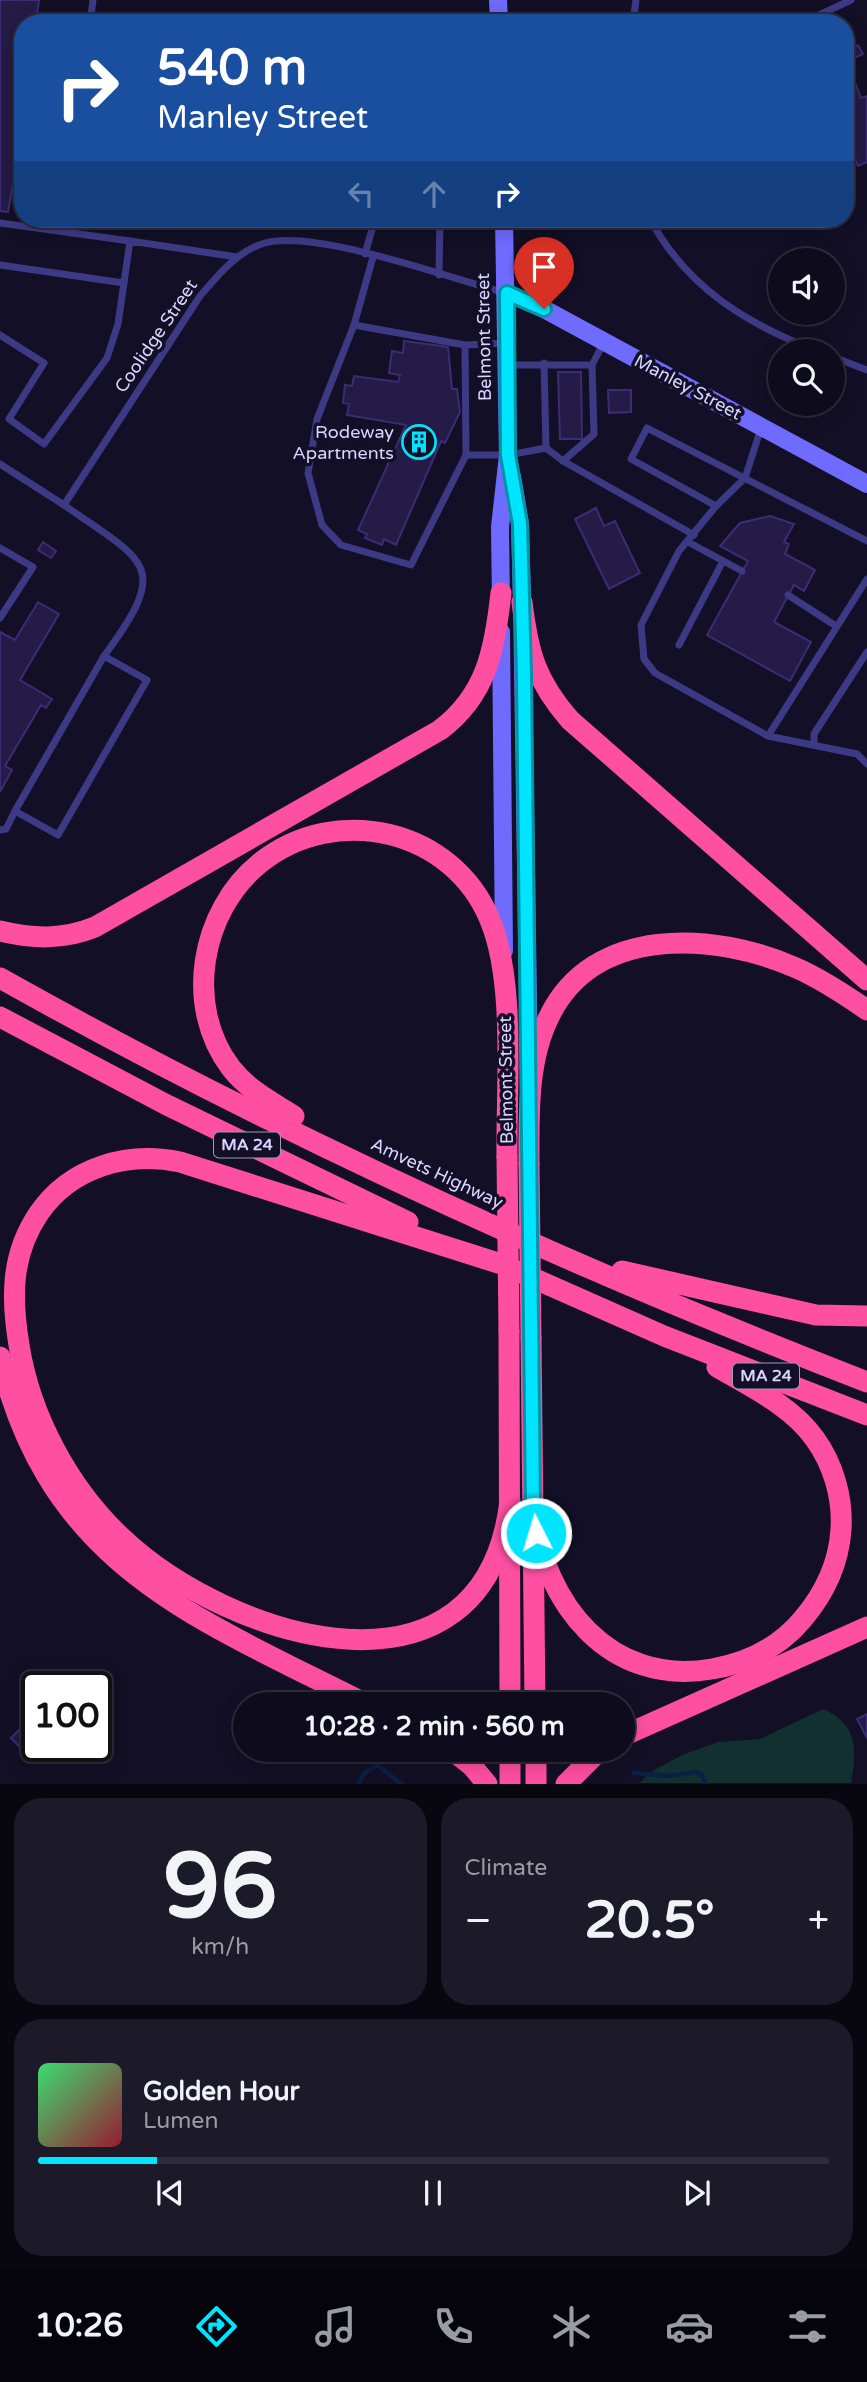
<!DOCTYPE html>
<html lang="en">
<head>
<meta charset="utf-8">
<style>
  :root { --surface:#0e0b1c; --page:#1c1929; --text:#f1f3f6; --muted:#9b9ba3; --line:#2e2b3b; --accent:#00e5ff }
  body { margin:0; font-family:"Varela Round",sans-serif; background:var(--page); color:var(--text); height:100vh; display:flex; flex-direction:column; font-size:26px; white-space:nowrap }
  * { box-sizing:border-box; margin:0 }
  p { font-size:23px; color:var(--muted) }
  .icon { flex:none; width:38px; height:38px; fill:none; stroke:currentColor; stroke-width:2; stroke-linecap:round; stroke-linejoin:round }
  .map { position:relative; height:1784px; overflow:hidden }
  .drawer { display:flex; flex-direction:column; gap:14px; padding:14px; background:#08060f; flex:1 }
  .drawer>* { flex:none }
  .top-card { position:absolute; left:14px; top:14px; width:840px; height:214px; border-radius:28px; box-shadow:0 4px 18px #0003,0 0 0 2px var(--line); background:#1a4fa0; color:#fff; overflow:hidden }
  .buttons { position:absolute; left:768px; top:248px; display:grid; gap:14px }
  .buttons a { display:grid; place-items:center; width:77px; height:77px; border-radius:50%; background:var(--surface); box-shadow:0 4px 18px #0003,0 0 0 2px var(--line); font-size:35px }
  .speed { position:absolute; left:21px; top:1671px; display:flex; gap:14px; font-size:35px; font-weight:700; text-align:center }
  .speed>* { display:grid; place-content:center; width:91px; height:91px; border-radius:50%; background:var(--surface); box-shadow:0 4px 18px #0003,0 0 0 2px var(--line); line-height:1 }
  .speed .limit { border:4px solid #111; border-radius:10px; background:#fff; color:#111 }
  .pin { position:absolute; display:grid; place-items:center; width:60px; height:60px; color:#fff; margin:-72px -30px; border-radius:50% 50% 50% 0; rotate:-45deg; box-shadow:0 0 7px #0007 }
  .pin .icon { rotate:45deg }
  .me { position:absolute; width:77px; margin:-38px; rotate:355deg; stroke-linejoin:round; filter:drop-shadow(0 0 5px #0008) }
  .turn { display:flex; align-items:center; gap:24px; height:147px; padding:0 28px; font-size:32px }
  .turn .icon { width:91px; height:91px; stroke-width:2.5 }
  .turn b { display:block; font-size:49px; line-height:60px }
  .lanes { display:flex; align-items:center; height:66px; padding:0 28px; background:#0003; justify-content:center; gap:35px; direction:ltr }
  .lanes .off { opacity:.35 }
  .big { font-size:52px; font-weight:700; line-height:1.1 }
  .drawer .tile { flex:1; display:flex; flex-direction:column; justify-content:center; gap:10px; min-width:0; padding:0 24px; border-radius:28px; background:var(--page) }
  .drawer .dial { align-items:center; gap:0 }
  .dial b { font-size:91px; line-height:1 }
  .song { display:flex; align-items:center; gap:21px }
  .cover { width:84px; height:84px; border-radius:10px; background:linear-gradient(135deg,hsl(140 70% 55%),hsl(350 70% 35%)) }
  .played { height:7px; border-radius:4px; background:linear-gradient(90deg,var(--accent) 15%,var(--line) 15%) }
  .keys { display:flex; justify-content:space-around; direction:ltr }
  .heat { display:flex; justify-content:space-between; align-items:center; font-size:38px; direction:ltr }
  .drawer .tiles { flex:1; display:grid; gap:14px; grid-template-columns:1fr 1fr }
  .tile:last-child { grid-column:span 2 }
  .trip { position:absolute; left:233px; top:1692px; width:402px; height:70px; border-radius:35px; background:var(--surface); box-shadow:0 4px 18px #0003,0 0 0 2px var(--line); font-weight:700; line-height:70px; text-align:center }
  .menu { display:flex; height:112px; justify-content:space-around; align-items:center; background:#06040b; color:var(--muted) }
  .menu .icon { width:49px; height:49px }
  .menu .active { color:var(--accent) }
  .menu b { font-size:32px; color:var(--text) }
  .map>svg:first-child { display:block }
  .green { fill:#12302f }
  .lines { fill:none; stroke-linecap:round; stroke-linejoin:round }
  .stream { stroke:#0a1f44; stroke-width:4.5 }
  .building { fill:#241b47; stroke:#3b2d73; stroke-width:2 }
  .lane { stroke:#3d3a85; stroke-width:7 }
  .secondary { stroke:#6f6bff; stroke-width:18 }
  .highway { stroke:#ff4fa3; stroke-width:21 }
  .highway-bridge { stroke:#ff4fa3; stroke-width:21 }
  .route-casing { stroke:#0095a6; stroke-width:18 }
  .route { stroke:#00e5ff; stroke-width:12 }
  .labels { text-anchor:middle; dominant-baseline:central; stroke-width:7; stroke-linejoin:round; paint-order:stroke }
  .shield { fill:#130f26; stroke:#9e99be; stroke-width:2 }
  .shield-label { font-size:16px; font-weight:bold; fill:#d9d4ff }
  .street-label { font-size:18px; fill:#d9d4ff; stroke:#130f26 }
  .poi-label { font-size:18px; fill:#d9d4ff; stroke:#130f26; text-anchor:end }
</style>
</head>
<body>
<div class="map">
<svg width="867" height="1784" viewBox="0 0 867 1784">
  <rect width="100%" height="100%" fill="#130f26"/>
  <path class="green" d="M823,1709C858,1724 857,1749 851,1783H640L649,1773L682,1755L718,1742L760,1739Z"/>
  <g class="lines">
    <g class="stream">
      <path d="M634,1773L669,1776L696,1772L702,1775L705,1784"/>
      <path d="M358,1784L365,1773L377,1765L402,1784"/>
    </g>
  </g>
  <g class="building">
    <path d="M0,0H39L36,23H23V127L8,212L0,211Z"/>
    <path d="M858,45L863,54L852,59L848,50Z"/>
    <path d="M845,56L861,98L867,96V162L858,166L845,137Z"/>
    <path d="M404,341L448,347L452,389H457L460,412L445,443L441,441L396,545L384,539L382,545L365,538L367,534L358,530L406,425L347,415L349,404L343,403L345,385L352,386L354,376L398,382L400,375L389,373L392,351L403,353Z"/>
    <path d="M558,372H581L582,439H560Z"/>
    <path d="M608,390H631V412L609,413Z"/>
    <path d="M596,508L604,526L615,521L640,573L609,589L575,519Z"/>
    <path d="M770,516L794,524L784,542L789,544L785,554L815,570L804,591L794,585L774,622L811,642L790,681L707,635L748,561L720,546L740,523Z"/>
    <path d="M43,542L56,551L51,558L38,550Z"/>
    <path d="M38,602L59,614L20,680L52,699L46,708L41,705L5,766L12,770L0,792V632L15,640Z"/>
    <path d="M867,1714V1738L857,1719Z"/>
    <path d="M26,1723L37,1733V1738L24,1751L11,1738Z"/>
  </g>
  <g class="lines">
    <g class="lane">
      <path d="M90,23L93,0"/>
      <path d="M633,23L636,0"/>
      <path d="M802,23L851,0"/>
      <path d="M650,219C687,288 748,325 820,352"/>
      <path d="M0,223L130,241"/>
      <path d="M71,233L72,219"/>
      <path d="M365,254L375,219"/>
      <path d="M0,265L124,283"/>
      <path d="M439,275L440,219"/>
      <path d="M354,325L373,257"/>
      <path d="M0,335L44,363L9,419L44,444L107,358L118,324L130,241L237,257"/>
      <path d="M465,345L466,455L411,565L341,545L322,525L308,473L317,419L354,325L465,345L505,343"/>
      <path d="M833,357L867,370"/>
      <path d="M544,363L546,448"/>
      <path d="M507,365H592L604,342"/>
      <path d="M761,428L745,478L716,506L679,551L641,625L644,659L655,673L768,736L857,754L867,764"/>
      <path d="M466,455H508L546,448L563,461L694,535"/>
      <path d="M563,461L594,434L592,365"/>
      <path d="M0,464L64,505"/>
      <path d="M716,506L631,459L647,428L867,541"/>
      <path d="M688,542L742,571"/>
      <path d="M0,548L33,567L0,618"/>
      <path d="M788,595L836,626"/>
      <path d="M679,645L723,561"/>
      <path d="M104,656C172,564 146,563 64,505L200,296C218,275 237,251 265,243C315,229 450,278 505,293"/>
      <path d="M768,736L867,579"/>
      <path d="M814,744V734L867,652"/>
      <path d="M0,830L6,829L15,811L104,656L147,680L58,835L15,811"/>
    </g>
    <g class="secondary">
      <path d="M498,0L499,23"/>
      <path d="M507,293L544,309L867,484"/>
      <path d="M512,476L520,524L522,602L529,1067"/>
      <path d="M501,604L500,527L508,455L504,219"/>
      <path d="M501,632L504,951"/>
    </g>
    <g class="highway">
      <path d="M522,602C528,653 536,681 570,720L867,980"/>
      <path d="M0,931C33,939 63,940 95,927L440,730C487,695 495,648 501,593"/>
      <path d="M0,978C278,1134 571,1267 867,1382"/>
      <path d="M0,1017L167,1105L408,1222"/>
      <path d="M294,1116C272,1102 248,1090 231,1068C184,1007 200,911 260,863C336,802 453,829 490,920C516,982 506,1088 507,1157"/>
      <path d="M529,1163C529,1115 527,1061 549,1017C593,925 714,932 794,967C820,978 844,994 867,1010"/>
      <path d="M498,1263L180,1162C127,1151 71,1167 39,1213C11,1254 11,1297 19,1345C30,1416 69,1488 122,1538C230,1640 484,1718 510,1501"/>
      <path d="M517,1271L664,1336L867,1415"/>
      <path d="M622,1271L816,1315L867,1316"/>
      <path d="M509,1331L510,1704"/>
      <path d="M531,1338L535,1704"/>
      <path d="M0,1357C50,1566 193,1616 366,1704"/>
      <path d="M533,1511C544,1603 609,1687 712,1669C747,1663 779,1647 802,1620C825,1593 839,1563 841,1529C843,1497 833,1464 815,1439C792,1406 751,1387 717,1367"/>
      <path d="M623,1736L867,1627"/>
      <path d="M452,1750L472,1766L487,1784"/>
      <path d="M536,1750V1784"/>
      <path d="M510,1784V1750"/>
      <path d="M566,1784L600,1750"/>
    </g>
    <g class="highway-bridge">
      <path d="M507,1157L509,1331"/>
      <path d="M529,1163L531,1338"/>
    </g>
  </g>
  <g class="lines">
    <g class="route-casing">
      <path id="route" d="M536,1533L533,1511L524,675L520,524L508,455L507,293L544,309"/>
    </g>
    <use href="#route" class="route"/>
  </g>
  <defs>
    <g id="building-ring" transform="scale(1.75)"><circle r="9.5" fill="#130f26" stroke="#00e5ff" stroke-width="1.5"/><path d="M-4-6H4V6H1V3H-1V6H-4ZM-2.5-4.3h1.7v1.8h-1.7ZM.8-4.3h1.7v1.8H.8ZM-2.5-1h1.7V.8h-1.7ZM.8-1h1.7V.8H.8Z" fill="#00e5ff"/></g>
  </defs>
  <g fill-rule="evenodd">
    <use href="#building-ring" x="419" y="442"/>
  </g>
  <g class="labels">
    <g class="shield">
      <rect x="214" y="1132.5" width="66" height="25" rx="5"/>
      <rect x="733" y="1363.5" width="66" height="25" rx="5"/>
    </g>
    <g class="shield-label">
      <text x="247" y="1145">MA 24</text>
      <text x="766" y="1376">MA 24</text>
    </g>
    <g class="street-label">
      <text transform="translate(156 336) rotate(-56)">Coolidge Street</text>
      <text transform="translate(484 337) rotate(-91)">Belmont Street</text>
      <text transform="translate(688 387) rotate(28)">Manley Street</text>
      <text transform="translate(506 1080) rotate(-91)">Belmont Street</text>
      <text transform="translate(437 1173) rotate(25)">Amvets Highway</text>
    </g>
    <g class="poi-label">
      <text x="394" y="432">Rodeway<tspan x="394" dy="21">Apartments</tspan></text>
    </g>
  </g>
</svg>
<div class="buttons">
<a><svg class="icon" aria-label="sound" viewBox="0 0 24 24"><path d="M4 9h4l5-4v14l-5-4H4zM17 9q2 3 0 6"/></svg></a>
<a><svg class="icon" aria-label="search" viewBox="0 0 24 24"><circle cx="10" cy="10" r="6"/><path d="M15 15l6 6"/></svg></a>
</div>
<div class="speed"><div class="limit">100</div></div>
<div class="pin" style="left:544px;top:309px;background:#d93025"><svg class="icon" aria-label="arrive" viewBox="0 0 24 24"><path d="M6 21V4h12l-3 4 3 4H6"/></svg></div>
<svg class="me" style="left:536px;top:1533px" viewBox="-20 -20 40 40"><circle r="17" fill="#00e5ff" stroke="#fff" stroke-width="3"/><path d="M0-11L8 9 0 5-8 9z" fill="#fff"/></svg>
<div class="trip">10:28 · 2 min · 560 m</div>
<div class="top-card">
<div class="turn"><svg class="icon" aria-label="right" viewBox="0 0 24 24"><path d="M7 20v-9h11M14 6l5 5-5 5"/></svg><div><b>540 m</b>Manley Street</div></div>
<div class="lanes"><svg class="icon off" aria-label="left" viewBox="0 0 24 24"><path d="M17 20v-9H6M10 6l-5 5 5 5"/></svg><svg class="icon off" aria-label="ahead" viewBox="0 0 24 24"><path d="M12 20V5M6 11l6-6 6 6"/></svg><svg class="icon" aria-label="right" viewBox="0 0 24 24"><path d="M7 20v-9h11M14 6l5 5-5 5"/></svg></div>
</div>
</div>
<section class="drawer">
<div class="tiles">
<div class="tile dial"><b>96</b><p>km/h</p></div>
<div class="tile"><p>Climate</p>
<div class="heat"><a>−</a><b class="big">20.5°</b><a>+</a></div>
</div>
<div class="tile">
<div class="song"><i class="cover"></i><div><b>Golden Hour</b><p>Lumen</p></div></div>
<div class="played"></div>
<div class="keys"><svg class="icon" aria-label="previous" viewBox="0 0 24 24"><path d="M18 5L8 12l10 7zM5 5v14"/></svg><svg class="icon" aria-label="pause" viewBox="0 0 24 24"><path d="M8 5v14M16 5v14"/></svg><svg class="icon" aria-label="next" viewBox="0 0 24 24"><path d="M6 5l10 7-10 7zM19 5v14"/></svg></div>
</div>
</div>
</section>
<nav class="menu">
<b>10:26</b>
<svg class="icon active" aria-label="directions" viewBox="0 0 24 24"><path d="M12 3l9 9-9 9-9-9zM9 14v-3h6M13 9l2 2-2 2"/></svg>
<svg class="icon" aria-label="music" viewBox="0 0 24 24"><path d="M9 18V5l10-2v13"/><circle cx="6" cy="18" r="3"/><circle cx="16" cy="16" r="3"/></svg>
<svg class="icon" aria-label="phone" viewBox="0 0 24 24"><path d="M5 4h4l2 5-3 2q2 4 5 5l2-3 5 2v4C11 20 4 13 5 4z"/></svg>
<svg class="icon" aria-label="climate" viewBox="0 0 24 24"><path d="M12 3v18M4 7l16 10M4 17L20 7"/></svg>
<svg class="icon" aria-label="car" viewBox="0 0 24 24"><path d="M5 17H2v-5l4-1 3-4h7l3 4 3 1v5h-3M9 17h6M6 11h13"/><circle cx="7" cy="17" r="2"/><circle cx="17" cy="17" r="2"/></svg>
<svg class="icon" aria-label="filters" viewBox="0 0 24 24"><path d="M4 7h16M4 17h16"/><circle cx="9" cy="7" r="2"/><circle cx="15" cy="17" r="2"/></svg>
</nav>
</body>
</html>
